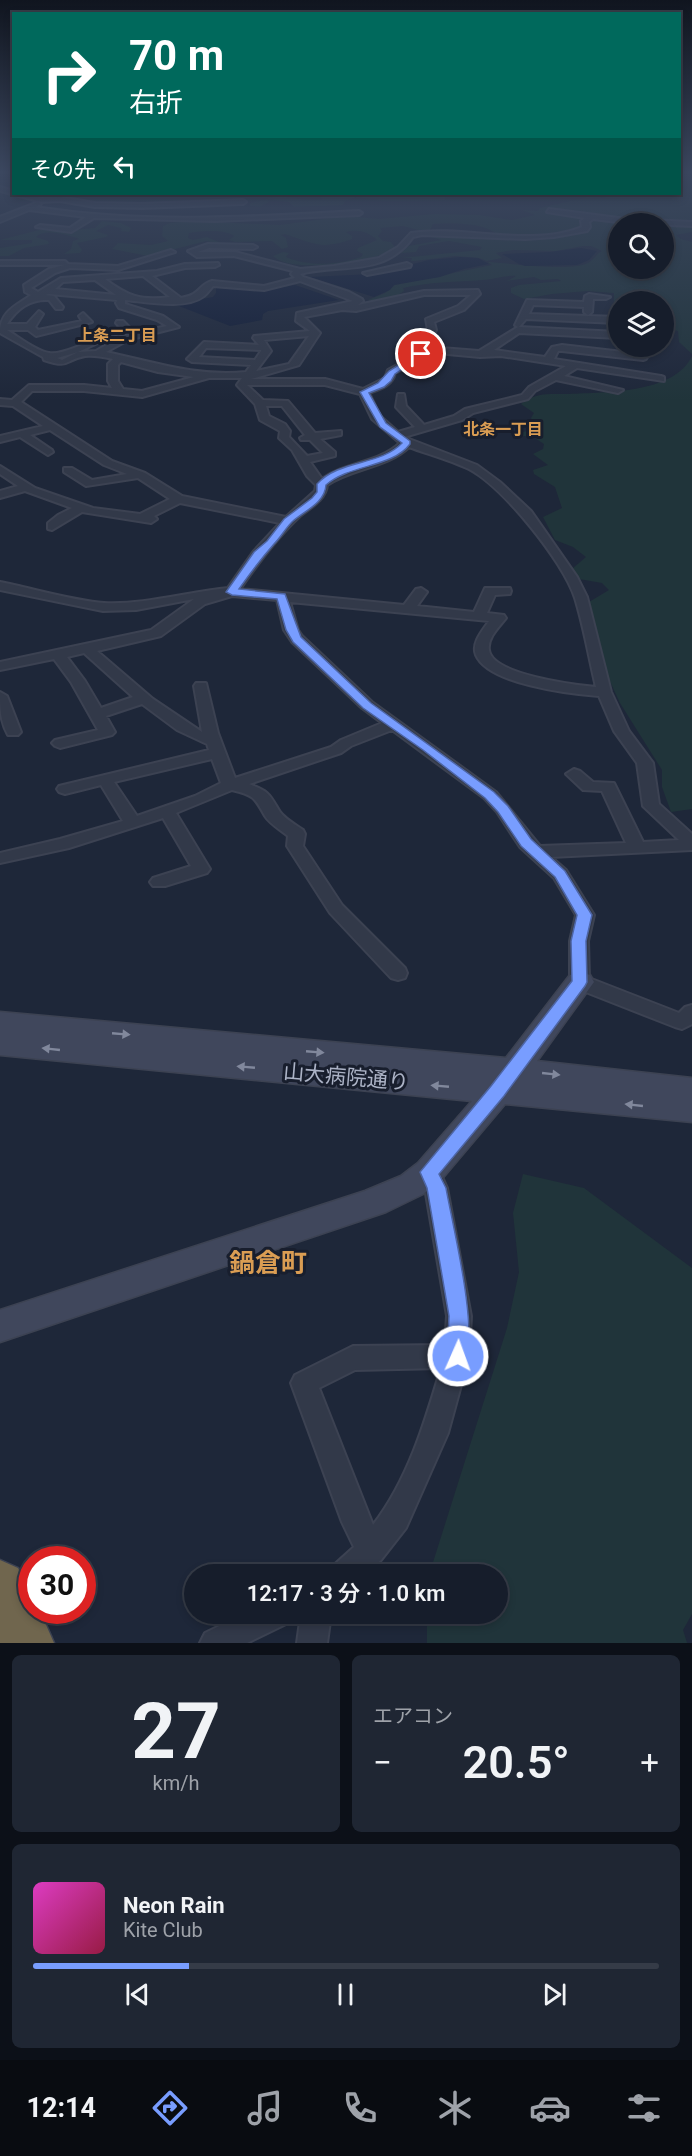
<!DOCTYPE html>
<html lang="ja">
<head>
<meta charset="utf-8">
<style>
  :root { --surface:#161d2b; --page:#1f2633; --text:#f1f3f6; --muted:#9ea2a9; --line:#353b47; --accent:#789dff }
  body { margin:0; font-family:Roboto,"Noto Sans JP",sans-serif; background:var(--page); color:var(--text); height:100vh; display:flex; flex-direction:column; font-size:22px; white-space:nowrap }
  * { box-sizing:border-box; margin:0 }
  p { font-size:20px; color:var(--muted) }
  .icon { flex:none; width:33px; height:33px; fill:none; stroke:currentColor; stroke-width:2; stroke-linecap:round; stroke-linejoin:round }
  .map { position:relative; height:1643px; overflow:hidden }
  .side { display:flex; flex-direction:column; gap:12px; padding:12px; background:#0c1018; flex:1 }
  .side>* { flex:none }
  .top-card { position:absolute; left:12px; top:12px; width:669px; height:183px; border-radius:0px; box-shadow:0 3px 9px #0003,0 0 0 2px var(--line); background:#00695c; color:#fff; overflow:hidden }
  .fabs { position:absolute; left:608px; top:213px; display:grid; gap:12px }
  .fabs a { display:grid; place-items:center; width:66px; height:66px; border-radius:50%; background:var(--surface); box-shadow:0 3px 9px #0003,0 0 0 2px var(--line); font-size:30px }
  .speed { position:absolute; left:18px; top:1546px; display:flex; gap:12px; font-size:30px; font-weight:700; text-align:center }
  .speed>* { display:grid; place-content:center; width:78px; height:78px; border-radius:50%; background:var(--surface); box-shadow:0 3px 9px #0003,0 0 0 2px var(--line); line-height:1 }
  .speed .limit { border:9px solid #d22; background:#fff; color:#111 }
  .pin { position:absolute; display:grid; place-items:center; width:51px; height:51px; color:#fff; margin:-26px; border:3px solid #fff; border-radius:50%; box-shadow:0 2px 6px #0007 }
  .me { position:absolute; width:66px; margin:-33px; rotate:2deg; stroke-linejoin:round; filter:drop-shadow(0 0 4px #0008) }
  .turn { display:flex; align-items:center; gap:21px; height:126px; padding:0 18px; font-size:27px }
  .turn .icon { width:78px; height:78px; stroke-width:2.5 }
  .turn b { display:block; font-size:42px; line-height:51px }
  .then { display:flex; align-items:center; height:57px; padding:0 18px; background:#0003; gap:12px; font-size:22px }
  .big { font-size:45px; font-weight:600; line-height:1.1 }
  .side .widget { flex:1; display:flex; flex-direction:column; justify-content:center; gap:9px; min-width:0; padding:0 21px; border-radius:9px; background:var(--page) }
  .side .dial { align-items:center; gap:0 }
  .dial b { font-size:78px; line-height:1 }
  .song { display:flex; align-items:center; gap:18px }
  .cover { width:72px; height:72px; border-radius:9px; background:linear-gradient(135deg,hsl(310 70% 55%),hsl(340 70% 35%)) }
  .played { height:6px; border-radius:3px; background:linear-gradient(90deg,var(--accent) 25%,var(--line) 25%) }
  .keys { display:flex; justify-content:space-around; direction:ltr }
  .heat { display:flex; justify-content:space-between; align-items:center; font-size:33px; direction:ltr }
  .side .tiles { flex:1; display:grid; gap:12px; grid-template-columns:1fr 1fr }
  .widget:last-child { grid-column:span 2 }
  .trip { position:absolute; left:184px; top:1564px; width:324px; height:60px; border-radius:30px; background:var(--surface); box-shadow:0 3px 9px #0003,0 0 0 2px var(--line); font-weight:600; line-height:60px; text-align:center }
  .dock { display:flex; height:96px; justify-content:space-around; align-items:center; background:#090c11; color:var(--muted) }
  .dock .icon { width:42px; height:42px }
  .dock .active { color:var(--accent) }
  .dock b { font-size:27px; color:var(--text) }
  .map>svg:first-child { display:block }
  .green { fill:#20343a; fill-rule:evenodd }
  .water { fill:#121d36 }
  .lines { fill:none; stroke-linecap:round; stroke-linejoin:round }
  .street-casing { stroke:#3c4252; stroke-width:4 }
  .secondary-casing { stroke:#3c4252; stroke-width:3 }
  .highway-casing { stroke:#3d4353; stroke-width:3 }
  .street { fill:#323949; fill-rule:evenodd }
  .secondary { fill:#40475c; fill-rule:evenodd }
  .highway { fill:#70664e; fill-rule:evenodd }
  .oneway { fill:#81889c }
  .route { fill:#789dff; stroke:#4e66a6; stroke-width:1.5 }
  .labels { text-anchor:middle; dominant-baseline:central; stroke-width:6; stroke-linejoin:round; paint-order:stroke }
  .far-neighbourhood-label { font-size:16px; font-weight:bold; fill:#da9d53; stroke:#181e2d }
  .near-street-label { font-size:21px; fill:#acb3c6; stroke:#181e2d }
  .near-quarter-label { font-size:26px; font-weight:bold; fill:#da9d53; stroke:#181e2d }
</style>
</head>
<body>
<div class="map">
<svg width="692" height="1643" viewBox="0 0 692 1643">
  <rect width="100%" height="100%" fill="#1e2739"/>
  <g class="green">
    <path d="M680,171H692V223L689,226L692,227V232L676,235L681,239L692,242V354L679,342L678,331L663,327V302H618V309L614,307V293L588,291L552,294L524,299L511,293V288L519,285L561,281L558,279L541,280L534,277L507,281L516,276C504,275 495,279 483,280C456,282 429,282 403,288L404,291L395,297L373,302L368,300L385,293L395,285L492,265L488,262C508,263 572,272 588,263C594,260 596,254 602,251L591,246H583L556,251L513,250L496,253L502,258L487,261L479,258L455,256L415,261H411L412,258H401L480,250L482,247L449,241L419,246L416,252L401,253L409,246L441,240L425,235L447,238L497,235C486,222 450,223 433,224L430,230L426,232L403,226L380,228L382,231L378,236L383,241L391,242L396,249C375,261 291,275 273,256L283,252L289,253L286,257C309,267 338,265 361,257L363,254L357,251L358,248L377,240C369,232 357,229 346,232L352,236V239C322,250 314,244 285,234L281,235L286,238L288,247L282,249L272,241L235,242L229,240L234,236C223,229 203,231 189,233L188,238L193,240L207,237L226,245L206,241L148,256L112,249L118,243L151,245L168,241L162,236L163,226L170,223L189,221L280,225L345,216L379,219L434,214L479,215L512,220L535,215L522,210L538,211L540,208L588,197L605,198L613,194H680ZM618,224H663V268H618Z"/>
    <path d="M317,194H383L396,197L410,194H443L446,200L385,201L356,197L345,201L343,205L294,207L289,202L269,199L267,200L269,202L260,207L250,206V203C262,201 269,197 282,197C297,197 305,202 322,199Z"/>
    <path d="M102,221L121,223L131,228L129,232L120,231L122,230L121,228L108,225L96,231L108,235L106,237L77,243L82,250L80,253L64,254L71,249L73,241L79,239C68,235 45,228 36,237L48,241L49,244L24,248L9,256H0V248L32,243V240H0L39,230H73L95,228Z"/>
    <path d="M692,356V809L671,812L662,787V770L620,703L608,677L589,602L609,590L602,583L579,579L572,569L586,557L573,547L555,540L543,517L562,508L555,487L534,474L533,470L548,465L533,454L543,449L544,444L535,438L513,434L532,430L534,424L531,418L534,413L521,404C535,392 550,394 569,394C605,392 674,394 692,356Z"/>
    <path d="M523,1174L584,1188L692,1268V1614L683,1630L687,1643H427V1614H498V1575H429L507,1328L519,1272L513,1213Z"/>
  </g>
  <g class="water">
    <path d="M581,248L597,251L589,260L577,265L525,266L519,264L502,254L550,252Z"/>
    <path d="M460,257L478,258L489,264L464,269L440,277L394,285L390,290L374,297L310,277L373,274L429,260Z"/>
    <path d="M295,285L339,300L268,311L263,314L262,320L230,326L174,304L213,297L216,293V287L219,286L262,291Z"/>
  </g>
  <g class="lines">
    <g class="street-casing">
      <g id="street">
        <path d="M0,187L14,191V194L42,198L60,197L95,203L142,204L243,200L246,202L243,204L142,208L95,207L60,201L42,202L0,191Z"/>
        <path d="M38,202L41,204L36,207C140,224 254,217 359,211L362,213L359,215L215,221L94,218L71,232L36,227L40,225L70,228L86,217L29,210L0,222V217Z"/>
        <path d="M549,209L626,219L692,222V226L626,223L593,219L589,222L590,227L587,231L554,237L525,239L422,235L413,237C384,278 341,263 300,274L303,277L349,292L362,299L363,301L358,305L424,291L478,290L480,294L464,310L434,322L436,330L428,347L479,351L518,327L515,325L527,300L584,302L585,296L589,294L610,297L606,299H593L592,312L588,315L584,312V307L533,305L529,314L618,317V323L526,319L519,327L618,332V338L519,333L494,350L545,357L552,347L562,345L640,354L645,346H654L646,359L643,360L562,351H558L554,359L661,376L664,377V381L577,368L564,376L623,390L618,393L556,380L535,391L528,399L473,413L462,420L404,437L477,465L500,482L531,511L577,577L587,597L611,692L629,731L653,763L659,804L692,834V850L551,857L566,870L594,915L588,941L589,978L679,1013L685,1007L692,1005V1024L682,1029L675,1027L573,987L570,982V941L576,915L554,878L520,847L497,812L484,798L392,730L351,746L341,753L249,784C270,792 269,794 280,812C285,819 296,825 303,830L305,834L303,846L342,905L405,968L407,973L405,978L398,980L391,978L330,913L287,846L288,836C281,830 270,824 265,816C255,798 254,795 232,790L176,813L210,869L207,873L165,886H153L150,882L153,878L191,866L163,818L69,848L0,863V853L60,839L123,821L101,785L65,794L59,792L57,789L59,786L209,750L207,744L177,730L142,704L106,716L115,732L112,735L60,748L55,746L52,743L55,740L98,730L71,682L54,659L0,670V662L151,630L194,599L136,610L103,611L0,590V582C31,588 74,601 104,603C145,605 187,592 228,588L254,551L280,523L180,503L154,516L157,519L151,523L82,512L52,530L48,529V523L58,515L72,508L25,491L0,498V491L18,486L0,474V466L35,488L93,508L140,514L170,499L138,478L86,486L64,472V468H72L92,480L127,474L104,465L50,430L30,435L52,450L53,452L48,455L20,437L0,442V436L43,426L13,406L0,405V399L12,400L29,385H84L112,388L108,381V364L113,359C104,357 93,355 85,356C63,360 71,369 44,360L43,357L0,333C0,311 16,306 31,295L25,292L24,285L49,269L64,265H0V261H65L68,264L118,266L171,250L175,252L118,270L70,268L55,273L31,288L38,292L61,278L157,271L185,264L218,263L219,265L215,267L185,268L152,276L181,298C201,295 198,285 212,281L264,286L295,278L291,274L293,271L234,256L197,257L188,251L208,244L253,245L257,247L253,249L209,248L198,252H235L300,269L334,266L379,258L398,247L411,233C467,225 529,248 582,227L581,221L585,218L547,212ZM143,276L170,297C140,301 128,296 105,279ZM95,280L116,295L55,289L63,282ZM300,281L353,301L297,313L296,321L310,331L254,336L253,338L259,345L204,342L187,359L192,362L251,365L246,372C196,377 154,362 106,352L128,340L179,327L163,316L125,304V300C147,302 186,310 204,296C208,293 210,289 213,286L264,290ZM49,294L117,300L116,303L119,308L157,320L167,326L122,336L96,351L78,352L62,360L57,358L78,352L130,328L123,321H117L116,323L120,327C104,334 65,356 49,353C34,350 19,337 7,330H28L36,336L92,322L83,313L79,316L82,321L38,330L35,327L43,314L39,311L27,324H7C17,309 29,299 49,300L56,309H62L63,307L54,296L45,295ZM424,295H471L458,306L426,319L428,330L414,356L388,370L385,378L363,389L325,379H251L299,365L320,333L304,317L342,310L356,311ZM309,336L289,364L256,371L271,351L264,340ZM206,348L261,350V351L255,360L199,357ZM426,352L480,357L501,356L566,366L529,387L522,395L465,409L454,416L424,425L406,406L404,394H398L396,407L415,427L398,432L380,416L369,393C380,389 392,386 395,373L421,360ZM121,362L158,372L194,377L142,391L123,389L118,381V365ZM209,378H242L237,385L255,404L260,420L280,431L279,438L292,450L307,476L316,485L315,491L286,517L182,496L145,473L112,461L21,402L32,391H84L142,397ZM247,385H325L360,394L372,419L400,443C379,463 346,462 322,479L310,462L335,456V452L320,439L341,435V431L315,433L288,401L263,400ZM266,406H282L305,435L300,438L301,440H310L323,453L307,456L289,437L290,431L285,424L269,416ZM409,447C428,454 450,460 469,469C503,487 563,561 575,598C584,627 589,658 596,687C575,685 492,675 489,650C487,638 499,627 506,618L504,615L487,613L495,595L510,594L511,591L510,588H485L474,612L417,606L427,592L421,588L416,589L404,605L240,589C258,563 277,537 300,516C310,508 326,499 327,485C352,468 387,468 409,447ZM232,596L277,600L284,630L292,642L362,708L382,723L341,740L331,747L235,778L218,733L206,683H196L194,686L202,732L153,699L97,651L161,636L205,604ZM290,602L489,621C483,630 471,643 476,655C488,684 570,694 599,696L614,731L637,763L643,806L679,840L643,842L614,783L593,782L580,771L574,769L566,774L583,790L602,791L626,843L540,846L496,792L372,702L302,636L298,630ZM84,653L133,697L101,708L85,681L67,657ZM212,759L221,783L195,796L137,816L114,782Z"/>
        <path d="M407,263L411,265L410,267L367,275L363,273Z"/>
        <path d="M665,330L672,332L663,341V332Z"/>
        <path d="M0,692L7,696L21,732L18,735H8C0,721 0,707 0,692Z"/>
        <path d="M429,1163L437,1166L447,1188L471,1316L469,1356L448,1433L406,1528L381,1560L365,1575H330L334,1565L354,1547L342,1522L291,1383L295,1375L353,1346L445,1345L447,1316L425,1188L418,1172L421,1166ZM441,1368C425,1422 408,1480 373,1525L319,1388L355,1370Z"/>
        <path d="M244,1614H291L286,1624L247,1643H200L205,1633Z"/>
        <path d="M301,1614H331L327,1643H297Z"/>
      </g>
    </g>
    <g class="secondary-casing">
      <path id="secondary" d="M580,972L590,975L594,982L537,1061L692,1078V1122L505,1104L440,1181L423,1194L386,1212L0,1342V1310L365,1191L401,1176L418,1163L472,1101L0,1055V1012L506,1058L570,975Z"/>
    </g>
    <g class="highway-casing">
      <path id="highway" d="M0,1560L18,1568L32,1594V1611H40L54,1643H0Z"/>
    </g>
    <use href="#street" class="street"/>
    <use href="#secondary" class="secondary"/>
    <use href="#highway" class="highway"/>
  </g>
  <defs><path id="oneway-solid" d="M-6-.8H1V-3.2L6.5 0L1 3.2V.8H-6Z" transform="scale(1.5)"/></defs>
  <g class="oneway">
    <use href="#oneway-solid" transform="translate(121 1034) rotate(5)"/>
    <use href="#oneway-solid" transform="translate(51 1049) rotate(-174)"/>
    <use href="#oneway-solid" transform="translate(315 1052) rotate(5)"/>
    <use href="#oneway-solid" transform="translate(246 1067) rotate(-175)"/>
    <use href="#oneway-solid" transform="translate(551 1074) rotate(6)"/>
    <use href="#oneway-solid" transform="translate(440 1086) rotate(-175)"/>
    <use href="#oneway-solid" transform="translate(634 1105) rotate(-174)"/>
  </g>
  <linearGradient id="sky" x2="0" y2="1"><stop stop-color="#10151f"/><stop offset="0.43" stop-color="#3b475f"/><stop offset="1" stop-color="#3b475f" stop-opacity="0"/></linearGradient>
  <rect width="692" height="401" fill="url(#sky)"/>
  <path class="route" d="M419,352L425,354L395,374L391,381L384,387L369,393L386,423L410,441V444C392,468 350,464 326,485C325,503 304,511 292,522C285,529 281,537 274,544C260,560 251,572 239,589L285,594L301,637L371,703L494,792L508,806L531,839L565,871L592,915L586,941L587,982L585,986L504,1096L439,1174L446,1188C453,1227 479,1331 465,1363L458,1366L450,1363L447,1356L449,1316L427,1188L420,1172L491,1086L572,981L571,941L577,915L555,877L521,846L498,812L485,798L423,750L363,708L293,642L286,630L277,599L232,595L226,592L254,552L267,541L284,519L312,498L317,492V484C340,459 380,466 402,443L380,427L360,392L378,383L389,371Z"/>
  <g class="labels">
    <g class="far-neighbourhood-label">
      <text x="117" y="335">上条二丁目</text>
      <text x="503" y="429">北条一丁目</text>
    </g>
    <g class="near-street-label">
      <text transform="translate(346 1077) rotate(5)">山大病院通り</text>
    </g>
    <g class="near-quarter-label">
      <text x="268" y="1263">鍋倉町</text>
    </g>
  </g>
</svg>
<div class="fabs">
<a><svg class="icon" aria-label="search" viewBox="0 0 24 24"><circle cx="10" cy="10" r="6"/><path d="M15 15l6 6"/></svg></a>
<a><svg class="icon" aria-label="layers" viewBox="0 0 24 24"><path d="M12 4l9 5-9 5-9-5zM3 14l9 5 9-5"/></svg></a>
</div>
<div class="speed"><div class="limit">30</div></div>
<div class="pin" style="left:421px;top:354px;background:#d93025"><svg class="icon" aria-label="arrive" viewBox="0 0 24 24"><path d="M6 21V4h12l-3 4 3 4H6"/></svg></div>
<svg class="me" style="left:458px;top:1356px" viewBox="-20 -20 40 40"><circle r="17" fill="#789dff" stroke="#fff" stroke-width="3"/><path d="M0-11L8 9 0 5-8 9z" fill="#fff"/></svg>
<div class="trip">12:17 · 3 分 · 1.0 km</div>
<div class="top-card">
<div class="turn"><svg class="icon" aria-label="right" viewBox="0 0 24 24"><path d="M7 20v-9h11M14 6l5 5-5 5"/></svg><div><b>70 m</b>右折</div></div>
<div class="then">その先<svg class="icon" aria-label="left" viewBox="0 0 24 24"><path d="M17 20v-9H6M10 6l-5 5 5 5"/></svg></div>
</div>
</div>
<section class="side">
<div class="tiles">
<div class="widget dial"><b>27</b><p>km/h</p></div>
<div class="widget"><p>エアコン</p>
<div class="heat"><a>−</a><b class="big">20.5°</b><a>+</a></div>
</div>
<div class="widget">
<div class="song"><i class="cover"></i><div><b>Neon Rain</b><p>Kite Club</p></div></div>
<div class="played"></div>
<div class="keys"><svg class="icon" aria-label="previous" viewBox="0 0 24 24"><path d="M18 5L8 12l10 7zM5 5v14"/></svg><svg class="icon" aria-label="pause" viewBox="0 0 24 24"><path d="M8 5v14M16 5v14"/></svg><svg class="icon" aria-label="next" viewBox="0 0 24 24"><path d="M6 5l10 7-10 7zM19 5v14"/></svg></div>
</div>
</div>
</section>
<nav class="dock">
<b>12:14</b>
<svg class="icon active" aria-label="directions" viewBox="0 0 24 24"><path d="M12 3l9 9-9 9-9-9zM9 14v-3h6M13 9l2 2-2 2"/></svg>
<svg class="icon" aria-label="music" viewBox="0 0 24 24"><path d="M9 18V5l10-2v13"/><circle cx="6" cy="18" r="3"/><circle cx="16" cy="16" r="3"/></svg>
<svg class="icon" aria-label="phone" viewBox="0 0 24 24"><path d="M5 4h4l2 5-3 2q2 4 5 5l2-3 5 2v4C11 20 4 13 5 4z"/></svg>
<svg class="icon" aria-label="climate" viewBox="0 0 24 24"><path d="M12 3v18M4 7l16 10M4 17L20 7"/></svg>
<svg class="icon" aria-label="car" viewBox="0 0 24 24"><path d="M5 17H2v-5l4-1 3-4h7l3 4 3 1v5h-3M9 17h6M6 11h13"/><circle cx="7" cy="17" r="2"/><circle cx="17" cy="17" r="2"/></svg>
<svg class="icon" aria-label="filters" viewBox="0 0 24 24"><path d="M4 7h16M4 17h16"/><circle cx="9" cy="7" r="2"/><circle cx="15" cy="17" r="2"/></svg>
</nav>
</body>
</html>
